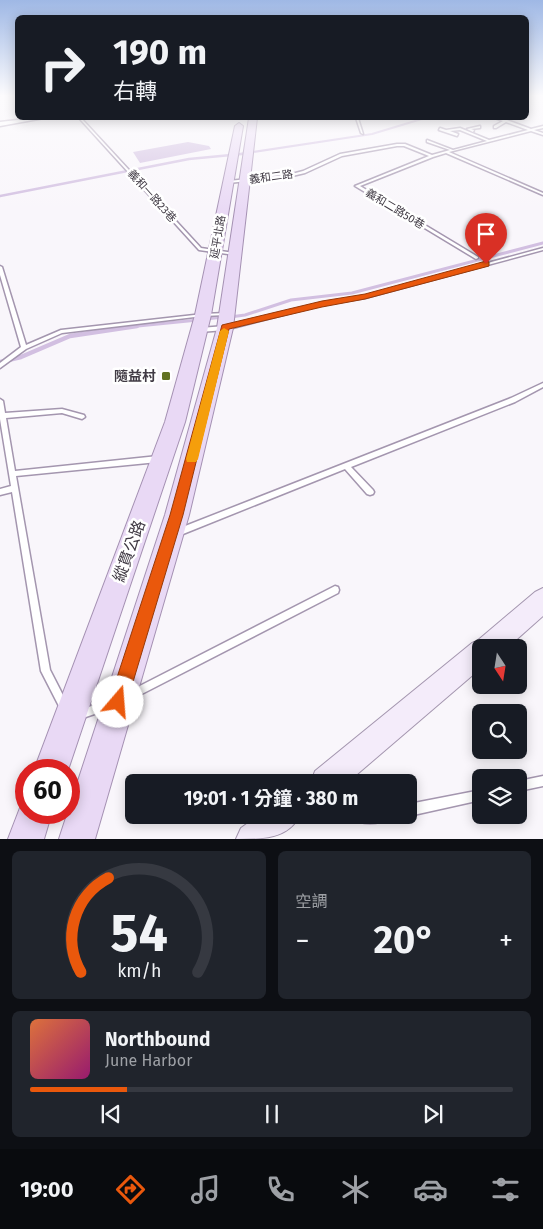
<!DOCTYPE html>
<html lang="zh-TW">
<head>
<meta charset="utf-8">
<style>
  :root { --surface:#171b24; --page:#20242c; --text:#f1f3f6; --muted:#9ea1a6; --line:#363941; --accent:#ea580c }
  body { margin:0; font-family:"Fira Sans","Noto Sans TC",sans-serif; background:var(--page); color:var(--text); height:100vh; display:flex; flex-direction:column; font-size:19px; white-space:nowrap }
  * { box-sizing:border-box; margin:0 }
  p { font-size:16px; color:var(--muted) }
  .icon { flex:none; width:28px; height:28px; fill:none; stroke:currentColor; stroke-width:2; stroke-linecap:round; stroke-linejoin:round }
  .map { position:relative; height:839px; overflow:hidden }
  .drawer { display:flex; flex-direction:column; gap:12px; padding:12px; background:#0d0f14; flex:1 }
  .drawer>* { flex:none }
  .guide { position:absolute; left:15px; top:15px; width:514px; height:105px; border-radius:8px; box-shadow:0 2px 12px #0003; background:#171b24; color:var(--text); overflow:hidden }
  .needle { width:32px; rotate:168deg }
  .tools { position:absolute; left:472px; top:639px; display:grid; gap:10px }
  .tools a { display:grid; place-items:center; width:55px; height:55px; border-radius:8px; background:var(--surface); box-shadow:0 2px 12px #0003; font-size:25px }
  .speed { position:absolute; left:15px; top:759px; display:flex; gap:10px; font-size:25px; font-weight:700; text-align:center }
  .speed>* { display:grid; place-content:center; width:65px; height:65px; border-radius:50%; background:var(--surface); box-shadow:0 2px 12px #0003; line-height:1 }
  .speed .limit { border:8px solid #d22; background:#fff; color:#111 }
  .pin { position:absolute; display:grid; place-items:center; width:42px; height:42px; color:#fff; margin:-51px -21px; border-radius:50% 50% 50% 0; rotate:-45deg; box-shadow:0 0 5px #0007 }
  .pin .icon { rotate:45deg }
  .me { position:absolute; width:55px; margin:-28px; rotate:18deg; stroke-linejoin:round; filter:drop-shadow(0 0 4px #0008) }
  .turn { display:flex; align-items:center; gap:18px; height:105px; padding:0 15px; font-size:22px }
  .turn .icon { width:65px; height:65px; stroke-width:2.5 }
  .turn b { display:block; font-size:35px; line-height:42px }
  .big { font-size:38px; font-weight:700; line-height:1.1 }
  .drawer .card { flex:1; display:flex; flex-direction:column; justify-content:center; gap:8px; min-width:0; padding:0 18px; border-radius:8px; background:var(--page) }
  .drawer .dial { align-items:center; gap:0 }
  .dial svg { height:130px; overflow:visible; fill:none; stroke:var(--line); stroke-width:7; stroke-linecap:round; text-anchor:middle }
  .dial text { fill:var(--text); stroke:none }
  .song { display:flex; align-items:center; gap:15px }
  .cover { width:60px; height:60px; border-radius:8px; background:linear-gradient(135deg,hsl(20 70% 55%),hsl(320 70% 35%)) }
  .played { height:5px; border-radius:2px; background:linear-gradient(90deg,var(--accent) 20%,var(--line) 20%) }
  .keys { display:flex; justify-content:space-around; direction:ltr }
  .heat { display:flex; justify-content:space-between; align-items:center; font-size:28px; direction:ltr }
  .drawer .tiles { flex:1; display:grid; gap:12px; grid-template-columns:1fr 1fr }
  .card:last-child { grid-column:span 2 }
  .trip { position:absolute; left:125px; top:774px; width:292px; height:50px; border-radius:8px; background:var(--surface); box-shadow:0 2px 12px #0003; font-weight:700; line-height:50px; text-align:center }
  .dock { display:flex; height:80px; justify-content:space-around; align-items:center; background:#090b0e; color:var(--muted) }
  .dock .icon { width:35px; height:35px }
  .dock .active { color:var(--accent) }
  .dock b { font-size:22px; color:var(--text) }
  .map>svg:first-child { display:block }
  .water { fill:#d2bfe1 }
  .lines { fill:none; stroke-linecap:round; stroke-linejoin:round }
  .stream-far3 { stroke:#d2bfe1; stroke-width:2 }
  .stream-far2 { stroke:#d2bfe1; stroke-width:2.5 }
  .stream-far1 { stroke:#d2bfe1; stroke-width:3 }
  .stream { stroke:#d2bfe1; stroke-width:4.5 }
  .lane-casing { stroke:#a496af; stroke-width:3 }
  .street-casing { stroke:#a496af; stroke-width:3 }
  .secondary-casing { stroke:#a496af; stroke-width:2 }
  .primary-casing { stroke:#a591b3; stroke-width:2 }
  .lane { fill:#fff; fill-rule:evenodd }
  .street { fill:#fff; fill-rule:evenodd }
  .secondary { fill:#f4ecfa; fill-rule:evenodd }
  .primary { fill:#e9d9f5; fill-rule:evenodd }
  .route { fill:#ea580c; stroke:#983908 }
  .slow { fill:#f59e0b }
  .poi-dot { fill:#637422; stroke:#fff; stroke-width:2 }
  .labels { text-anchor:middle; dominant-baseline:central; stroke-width:5; stroke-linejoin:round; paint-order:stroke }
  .far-street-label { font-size:11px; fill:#403a44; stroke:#fff }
  .poi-label { font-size:14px; font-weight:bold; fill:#403a44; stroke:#fff; text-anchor:end }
  .near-street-label { font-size:16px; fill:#403a44; stroke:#fff }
</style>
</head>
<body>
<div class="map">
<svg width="543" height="839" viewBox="0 0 543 839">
  <rect width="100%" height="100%" fill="#f9f6fb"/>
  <path class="water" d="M188,142L209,146L211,149L140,163L133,152Z"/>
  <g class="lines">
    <path class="stream-far3" d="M240,154L372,134L425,118"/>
    <path class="stream-far2" d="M0,196L189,159L252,153"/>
    <g class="stream-far1">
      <path d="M230,317L245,315L291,300L352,293L543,243"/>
      <path d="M206,319L223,317"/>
      <path d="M128,327L198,320"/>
    </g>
    <path class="stream" d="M0,362L21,357L70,336L137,326"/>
    <g class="lane-casing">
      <g id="lane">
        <path d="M79,118H81L201,248L234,253L236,254L235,255L199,250Z"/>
        <path d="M356,118H358L363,134L361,133Z"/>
        <path d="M495,118H497L507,120L531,129L543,126V128L534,130L543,133V135L531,131L449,152L543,193V195L446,153L433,157L360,186L478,257V258L476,259L355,186L429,156L404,146H397L342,156L305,173L288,177L228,183L226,182L228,181L288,175L303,171L340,154L397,144H405L432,155L450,150L427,142V140L453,150L487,141L460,130L450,131L458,134L457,136L439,130L440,128L446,130L460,128L489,140L528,130L506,122L496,128H494V126L503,121Z"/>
        <path d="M480,126V128L471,129L474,130L473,132L467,129Z"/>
        <path d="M543,248V250L365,298L322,305L225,330L200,332L197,330L200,328L225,326L322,303L365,296Z"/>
        <path d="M0,266L2,267L26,345L61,330L203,314L226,313L228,314L226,315L203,316L62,333L26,349L0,368V363L21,347L0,275Z"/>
        <path d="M543,383V387L515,402L351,467L373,490L374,492L373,494L370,495L367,494L345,469L178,536L175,534L174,532L175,530L511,398Z"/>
        <path d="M0,399L3,401L5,413L62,409L84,415L85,417L82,419L62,413L6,418L15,471L158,456L160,457L161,459L160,461L158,462L16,476L50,670L69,707L67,710L64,712L61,710L41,671L12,492L0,495V489L11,486L0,419Z"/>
        <path d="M335,586L338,587L339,590L338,593L134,698L131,700L128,698L126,695L128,692Z"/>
        <path d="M109,700L112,702L114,705L112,708L80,719L77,717L75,714L77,711Z"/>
        <path d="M543,776V786L519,791V781Z"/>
        <path d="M481,790V800L409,816L408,815H409V804Z"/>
        <path d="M346,815H394L392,819C378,824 362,824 348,819Z"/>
      </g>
    </g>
    <g class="street-casing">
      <path id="street" d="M34,118H44L0,126V122Z"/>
    </g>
    <g class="secondary-casing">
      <g id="secondary">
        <path d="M543,588V616L507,648H481V668L348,782H311L315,771L472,643L477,641L535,592Z"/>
        <path d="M259,815H300C288,839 263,839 236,839L241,828Z"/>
      </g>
    </g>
    <g class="primary-casing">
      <g id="primary">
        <path d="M249,118H257L233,328L189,515L95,839H59L165,515L217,328Z"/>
        <path d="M239,123L243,126L211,315L185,422L68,770H34L165,422L195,315L235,126Z"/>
        <path d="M26,798V812H52L44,839H8L23,800Z"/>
      </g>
    </g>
    <use href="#lane" class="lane"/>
    <use href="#street" class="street"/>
    <use href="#secondary" class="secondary"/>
    <use href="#primary" class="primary"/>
  </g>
  <linearGradient id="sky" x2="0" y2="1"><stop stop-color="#9fb8e5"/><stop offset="0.45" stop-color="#fcfbfd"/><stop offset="1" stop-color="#fcfbfd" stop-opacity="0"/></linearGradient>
  <rect width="543" height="213" fill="url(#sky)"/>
  <path class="route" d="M486,261L489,262V266L365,299L322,307L229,329L183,515L127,702L124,708L118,710L112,708L109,702L170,515L222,325L322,301L365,294Z"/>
  <path class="slow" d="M224,328L229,331L198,459L196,462H187L186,459L220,331Z"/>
  <rect class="poi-dot" x="161" y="371" width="10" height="10" rx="2.5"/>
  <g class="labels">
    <g class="far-street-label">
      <text transform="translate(271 177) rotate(-8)">義和二路</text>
      <text transform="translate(152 196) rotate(48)">義和一路23巷</text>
      <text transform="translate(395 209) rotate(31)">義和二路50巷</text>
      <text transform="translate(218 237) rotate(-80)">延平北路</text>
    </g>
    <g class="poi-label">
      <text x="156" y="376">隨益村</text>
    </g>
    <g class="near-street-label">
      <text transform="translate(129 551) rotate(-70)">縱貫公路</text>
    </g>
  </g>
</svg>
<div class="tools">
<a><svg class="needle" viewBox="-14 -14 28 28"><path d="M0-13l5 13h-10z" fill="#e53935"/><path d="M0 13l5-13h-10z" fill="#9ea1a6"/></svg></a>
<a><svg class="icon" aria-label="search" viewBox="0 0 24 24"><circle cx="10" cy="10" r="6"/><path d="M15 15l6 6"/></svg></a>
<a><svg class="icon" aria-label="layers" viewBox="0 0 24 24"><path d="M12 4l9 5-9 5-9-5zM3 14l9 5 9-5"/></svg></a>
</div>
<div class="speed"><div class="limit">60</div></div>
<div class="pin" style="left:486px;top:264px;background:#d93025"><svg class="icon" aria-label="arrive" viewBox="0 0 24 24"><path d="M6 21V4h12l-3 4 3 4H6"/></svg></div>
<svg class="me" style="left:118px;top:702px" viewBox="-20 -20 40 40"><circle r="19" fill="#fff"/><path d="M0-13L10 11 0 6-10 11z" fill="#ea580c"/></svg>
<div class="trip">19:01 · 1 分鐘 · 380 m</div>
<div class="guide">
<div class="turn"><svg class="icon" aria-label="right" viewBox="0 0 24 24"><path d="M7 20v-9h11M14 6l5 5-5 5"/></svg><div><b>190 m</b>右轉</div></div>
</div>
</div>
<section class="drawer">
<div class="tiles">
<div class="card dial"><svg viewBox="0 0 100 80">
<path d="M14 69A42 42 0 1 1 86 69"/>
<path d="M14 69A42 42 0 0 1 31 11" stroke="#ea580c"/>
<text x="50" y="56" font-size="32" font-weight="700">54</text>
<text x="50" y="72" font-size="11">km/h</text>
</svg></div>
<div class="card"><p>空調</p>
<div class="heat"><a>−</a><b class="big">20°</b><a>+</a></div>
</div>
<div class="card">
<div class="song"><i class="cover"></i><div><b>Northbound</b><p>June Harbor</p></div></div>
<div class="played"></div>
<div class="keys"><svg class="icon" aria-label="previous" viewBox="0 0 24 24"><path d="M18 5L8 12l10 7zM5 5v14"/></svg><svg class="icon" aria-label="pause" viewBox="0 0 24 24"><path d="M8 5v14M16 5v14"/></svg><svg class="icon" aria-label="next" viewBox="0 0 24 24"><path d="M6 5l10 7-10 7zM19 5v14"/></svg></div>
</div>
</div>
</section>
<nav class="dock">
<b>19:00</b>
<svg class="icon active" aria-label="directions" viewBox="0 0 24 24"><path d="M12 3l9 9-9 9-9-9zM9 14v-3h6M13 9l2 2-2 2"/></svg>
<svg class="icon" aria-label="music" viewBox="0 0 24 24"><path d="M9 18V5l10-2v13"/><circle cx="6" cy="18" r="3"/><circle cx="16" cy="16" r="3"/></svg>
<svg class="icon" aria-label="phone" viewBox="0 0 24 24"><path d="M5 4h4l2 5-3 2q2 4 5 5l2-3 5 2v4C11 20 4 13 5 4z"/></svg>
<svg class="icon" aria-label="climate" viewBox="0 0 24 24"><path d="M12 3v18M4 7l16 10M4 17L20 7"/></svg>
<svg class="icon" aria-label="car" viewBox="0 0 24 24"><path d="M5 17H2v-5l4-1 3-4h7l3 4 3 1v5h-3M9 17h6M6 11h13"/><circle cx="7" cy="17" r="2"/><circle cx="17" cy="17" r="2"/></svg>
<svg class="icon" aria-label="filters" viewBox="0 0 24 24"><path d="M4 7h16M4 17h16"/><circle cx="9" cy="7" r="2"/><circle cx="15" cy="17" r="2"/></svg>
</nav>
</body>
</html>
